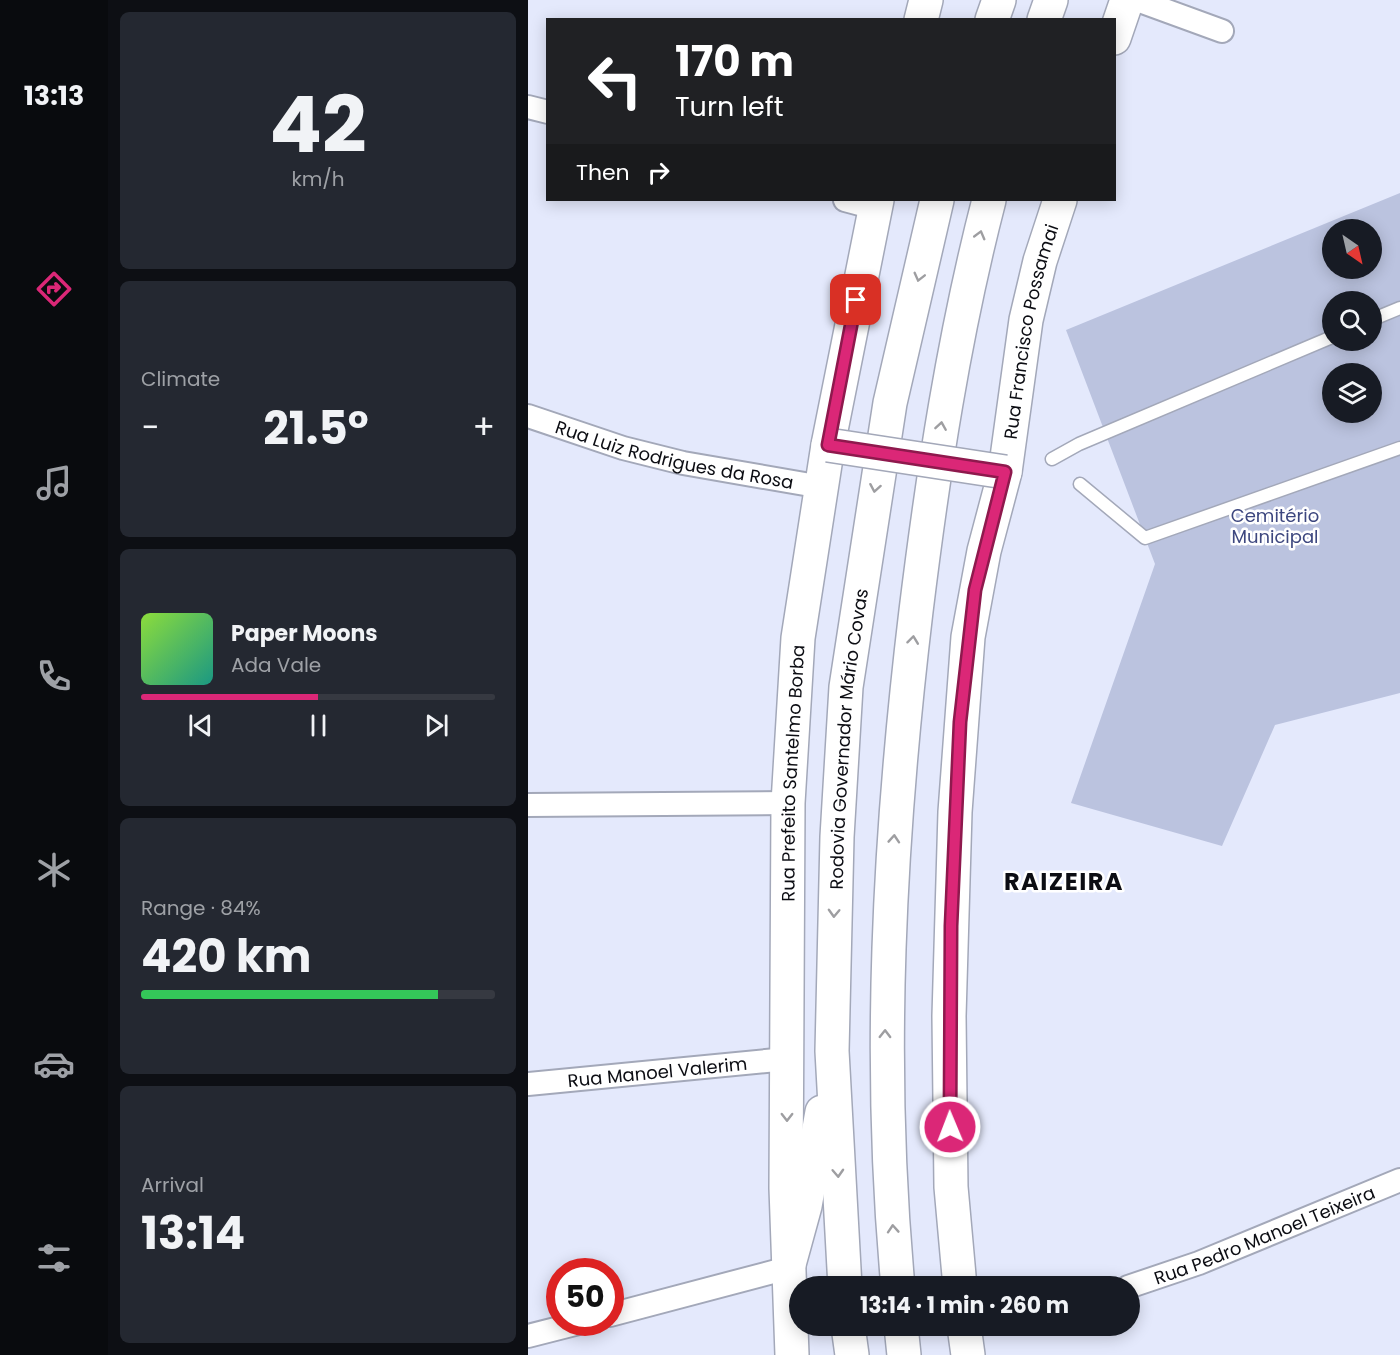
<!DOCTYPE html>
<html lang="en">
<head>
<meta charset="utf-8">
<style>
  :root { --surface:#171b24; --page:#242831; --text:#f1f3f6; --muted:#9ea1a6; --line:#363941; --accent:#db2777 }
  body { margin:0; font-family:Poppins,sans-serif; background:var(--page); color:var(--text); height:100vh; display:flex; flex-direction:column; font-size:22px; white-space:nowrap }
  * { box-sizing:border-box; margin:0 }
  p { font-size:20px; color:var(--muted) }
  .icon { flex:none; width:33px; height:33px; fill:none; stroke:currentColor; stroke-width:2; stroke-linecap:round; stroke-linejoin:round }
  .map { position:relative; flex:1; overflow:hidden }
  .side { display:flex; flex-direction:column; gap:12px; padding:12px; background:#0d0f14; width:420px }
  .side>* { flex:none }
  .banner { position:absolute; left:18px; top:18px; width:570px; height:183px; border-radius:0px; box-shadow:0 3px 15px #0003; background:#202124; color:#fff; overflow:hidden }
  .needle { width:39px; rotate:146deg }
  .buttons { position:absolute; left:794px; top:219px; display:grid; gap:12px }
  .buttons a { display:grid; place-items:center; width:60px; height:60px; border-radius:50%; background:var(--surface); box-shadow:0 3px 15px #0003; font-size:30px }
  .speed { position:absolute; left:18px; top:1258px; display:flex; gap:12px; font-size:30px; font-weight:700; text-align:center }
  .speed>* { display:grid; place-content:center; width:78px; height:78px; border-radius:50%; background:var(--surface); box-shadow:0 3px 15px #0003; line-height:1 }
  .speed .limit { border:9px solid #d22; background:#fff; color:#111 }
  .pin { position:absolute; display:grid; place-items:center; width:51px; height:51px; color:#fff; margin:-26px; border-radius:12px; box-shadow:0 3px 9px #0006 }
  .me { position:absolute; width:66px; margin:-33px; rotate:359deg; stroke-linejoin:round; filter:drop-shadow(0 0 4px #0008) }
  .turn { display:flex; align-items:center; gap:21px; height:126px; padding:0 30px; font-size:27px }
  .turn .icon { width:78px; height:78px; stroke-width:2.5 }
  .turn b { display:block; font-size:42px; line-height:51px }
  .then { display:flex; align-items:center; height:57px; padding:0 30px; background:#0003; gap:12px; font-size:22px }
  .big { font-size:45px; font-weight:700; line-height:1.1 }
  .side .card { flex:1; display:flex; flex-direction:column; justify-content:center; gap:9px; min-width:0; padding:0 21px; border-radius:9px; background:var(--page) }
  .side .dial { align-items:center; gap:0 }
  .dial b { font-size:78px; line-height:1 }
  .song { display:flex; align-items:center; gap:18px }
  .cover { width:72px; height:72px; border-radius:9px; background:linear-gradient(135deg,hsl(90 70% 55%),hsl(170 70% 35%)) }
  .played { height:6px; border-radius:3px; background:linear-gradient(90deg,var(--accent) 50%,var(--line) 50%) }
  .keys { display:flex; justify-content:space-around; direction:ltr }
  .heat { display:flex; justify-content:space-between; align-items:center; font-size:33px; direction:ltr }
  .charge { height:9px; border-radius:4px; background:linear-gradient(90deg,#34c759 84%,var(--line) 0) }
  .trip { position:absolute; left:261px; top:1276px; width:351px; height:60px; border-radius:30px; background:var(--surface); box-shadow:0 3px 15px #0003; font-weight:700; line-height:60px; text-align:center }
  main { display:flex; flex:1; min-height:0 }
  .dock { display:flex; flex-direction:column; width:108px; justify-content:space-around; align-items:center; background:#090b0e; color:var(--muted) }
  .dock .icon { width:42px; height:42px }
  .dock .selected { color:var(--accent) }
  .dock b { font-size:27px; color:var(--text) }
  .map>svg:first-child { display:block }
  .green { fill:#bbc3df; fill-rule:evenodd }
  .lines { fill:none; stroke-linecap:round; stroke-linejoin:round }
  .lane-casing { stroke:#a3a8b9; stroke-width:15 }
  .street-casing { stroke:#a3a8b9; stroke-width:26 }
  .secondary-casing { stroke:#a3a8b9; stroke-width:36 }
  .highway-casing { stroke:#a3a8b9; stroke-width:36 }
  .lane { stroke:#fff; stroke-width:12 }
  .street { stroke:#fff; stroke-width:22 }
  .secondary { stroke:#fff; stroke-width:33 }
  .highway { stroke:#fff; stroke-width:33 }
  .secondary-bridge-casing { stroke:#a3a8b9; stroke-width:36; stroke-linecap:butt }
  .secondary-bridge { stroke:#fff; stroke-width:33 }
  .oneway { stroke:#9e9ea1 }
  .route-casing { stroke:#8e194d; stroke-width:15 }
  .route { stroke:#db2777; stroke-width:10 }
  .labels { text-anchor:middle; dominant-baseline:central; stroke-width:5; stroke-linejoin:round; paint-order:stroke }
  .street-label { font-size:18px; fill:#0c0d13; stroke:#fff }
  .park-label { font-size:18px; fill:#3d477f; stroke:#fff }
  .district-label { font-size:24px; font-weight:bold; letter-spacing:1.5px; fill:#0c0d13; stroke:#fff }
</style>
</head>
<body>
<main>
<nav class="dock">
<b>13:13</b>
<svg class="icon selected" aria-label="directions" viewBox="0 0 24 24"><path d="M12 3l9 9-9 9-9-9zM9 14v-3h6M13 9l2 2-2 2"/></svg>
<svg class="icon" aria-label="music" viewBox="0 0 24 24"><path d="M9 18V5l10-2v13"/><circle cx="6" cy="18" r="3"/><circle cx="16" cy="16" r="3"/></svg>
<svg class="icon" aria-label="phone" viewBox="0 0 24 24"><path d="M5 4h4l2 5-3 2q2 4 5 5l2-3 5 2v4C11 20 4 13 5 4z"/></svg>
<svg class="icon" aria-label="climate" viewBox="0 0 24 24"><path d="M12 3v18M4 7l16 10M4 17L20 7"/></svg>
<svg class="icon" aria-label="car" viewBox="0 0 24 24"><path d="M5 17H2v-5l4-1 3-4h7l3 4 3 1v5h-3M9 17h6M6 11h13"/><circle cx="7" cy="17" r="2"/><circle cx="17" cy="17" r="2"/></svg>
<svg class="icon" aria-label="filters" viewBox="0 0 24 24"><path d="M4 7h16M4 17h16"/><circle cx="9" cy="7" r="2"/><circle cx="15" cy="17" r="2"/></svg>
</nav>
<section class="side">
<div class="card dial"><b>42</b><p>km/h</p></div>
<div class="card"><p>Climate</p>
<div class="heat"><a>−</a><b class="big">21.5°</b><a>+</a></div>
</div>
<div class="card">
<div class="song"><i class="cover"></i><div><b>Paper Moons</b><p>Ada Vale</p></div></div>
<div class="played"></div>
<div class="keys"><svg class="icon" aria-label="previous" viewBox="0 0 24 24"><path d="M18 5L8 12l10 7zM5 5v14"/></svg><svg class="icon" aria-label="pause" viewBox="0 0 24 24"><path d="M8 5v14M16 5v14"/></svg><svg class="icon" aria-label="next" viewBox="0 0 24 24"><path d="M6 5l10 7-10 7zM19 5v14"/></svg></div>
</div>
<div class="card"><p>Range · 84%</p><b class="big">420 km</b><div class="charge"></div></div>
<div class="card"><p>Arrival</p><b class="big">13:14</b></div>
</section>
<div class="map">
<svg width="872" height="1355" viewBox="0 0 872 1355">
  <rect width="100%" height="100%" fill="#e4e9fc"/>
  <path class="green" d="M872,193V693L747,725L694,846L543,803L627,564L538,330ZM804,230H843V268H804ZM804,302H843V340H804ZM804,374H843V412H804Z"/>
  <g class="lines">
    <g class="lane-casing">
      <g id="lane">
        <path d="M843,320L872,308"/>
        <path d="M524,459L551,444L804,337"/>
        <path d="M552,484L617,538L872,448"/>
      </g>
    </g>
    <g class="street-casing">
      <g id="street">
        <path d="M609,0L694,31"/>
        <path d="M0,107L20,112"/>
        <path d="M317,200L347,208"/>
        <path id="s1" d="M0,416L95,448L155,463L294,487"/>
        <path d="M0,805L260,803"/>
        <path id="s2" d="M0,1084L259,1059"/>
        <path id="s3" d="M600,1287L671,1263L872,1180"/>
        <path d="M82,1315L260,1268"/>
        <path d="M0,1336L51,1323"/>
      </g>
    </g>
    <g class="secondary-casing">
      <g id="secondary">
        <path d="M393,20L398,0"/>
        <path d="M586,38L599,0"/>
        <path id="s4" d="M432,1287L423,1187L421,1016L427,812L440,637L456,551L477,472L498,320L512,261L532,200"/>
        <path d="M436,1326L440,1355"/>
        <path id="s5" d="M264,1355L258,1188L260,803L270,638L300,445L349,200"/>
      </g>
    </g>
    <g class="highway-casing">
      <g id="highway">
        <path d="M464,20L471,0"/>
        <path d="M516,20L523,0"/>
        <path d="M260,1268L277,1206L294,1112"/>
        <path id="s6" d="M317,1287L304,1051L309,837L318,687L362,403L409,200"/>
        <path d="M370,1287C349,1061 361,836 388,611C405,473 426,335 461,200"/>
        <path d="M320,1326L324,1355"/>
        <path d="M373,1326L376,1355"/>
      </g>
    </g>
    <use href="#lane" class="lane"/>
    <use href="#street" class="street"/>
    <use href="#secondary" class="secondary"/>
    <use href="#highway" class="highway"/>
    <g class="secondary-bridge-casing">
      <path id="secondary-bridge" d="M300,445L477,472"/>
    </g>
    <use href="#secondary-bridge" class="secondary-bridge"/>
  </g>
  <defs><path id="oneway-chevron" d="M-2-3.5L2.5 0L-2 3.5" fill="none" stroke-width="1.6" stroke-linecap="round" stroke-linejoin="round" transform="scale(1.5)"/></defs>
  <g class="oneway">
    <use href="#oneway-chevron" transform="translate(452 235) rotate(-75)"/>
    <use href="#oneway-chevron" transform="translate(391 277) rotate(104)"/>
    <use href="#oneway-chevron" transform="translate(413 426) rotate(-81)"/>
    <use href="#oneway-chevron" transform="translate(347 488) rotate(100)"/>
    <use href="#oneway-chevron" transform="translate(385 640) rotate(-83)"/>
    <use href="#oneway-chevron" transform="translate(366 839) rotate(-86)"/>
    <use href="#oneway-chevron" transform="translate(306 913) rotate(92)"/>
    <use href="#oneway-chevron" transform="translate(357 1034) rotate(-89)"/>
    <use href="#oneway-chevron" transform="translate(259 1117) rotate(90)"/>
    <use href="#oneway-chevron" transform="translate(310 1173) rotate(87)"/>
    <use href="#oneway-chevron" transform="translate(365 1229) rotate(-94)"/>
  </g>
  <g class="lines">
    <g class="route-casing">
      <path id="route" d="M328,300L300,445L477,472L447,590L432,722L423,926L422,1127"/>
    </g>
    <use href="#route" class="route"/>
  </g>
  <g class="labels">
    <g class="street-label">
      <text stroke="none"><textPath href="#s4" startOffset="963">Rua Francisco Possamai</textPath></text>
      <text stroke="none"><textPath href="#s1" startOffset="152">Rua Luiz Rodrigues da Rosa</textPath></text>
      <text stroke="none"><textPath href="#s6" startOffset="549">Rodovia Governador Mário Covas</textPath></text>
      <text stroke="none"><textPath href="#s5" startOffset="582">Rua Prefeito Santelmo Borba</textPath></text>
      <text stroke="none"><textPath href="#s2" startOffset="130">Rua Manoel Valerim</textPath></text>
      <text stroke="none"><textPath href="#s3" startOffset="146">Rua Pedro Manoel Teixeira</textPath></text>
    </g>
    <g class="park-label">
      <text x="747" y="515">Cemitério<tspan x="747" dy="21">Municipal</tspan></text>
    </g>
    <g class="district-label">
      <text x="536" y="881">RAIZEIRA</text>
    </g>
  </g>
</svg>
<div class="buttons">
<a><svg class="needle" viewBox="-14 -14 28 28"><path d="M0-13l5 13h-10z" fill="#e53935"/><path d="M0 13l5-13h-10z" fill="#9ea1a6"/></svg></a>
<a><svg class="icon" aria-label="search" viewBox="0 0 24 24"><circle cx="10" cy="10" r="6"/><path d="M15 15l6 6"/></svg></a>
<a><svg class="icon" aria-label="layers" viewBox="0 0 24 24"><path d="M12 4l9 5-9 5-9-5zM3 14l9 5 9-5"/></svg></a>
</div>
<div class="speed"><div class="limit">50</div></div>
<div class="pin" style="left:328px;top:300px;background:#d93025"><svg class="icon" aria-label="arrive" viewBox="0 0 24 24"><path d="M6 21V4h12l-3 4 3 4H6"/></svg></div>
<svg class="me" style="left:422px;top:1127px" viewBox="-20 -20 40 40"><circle r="17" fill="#db2777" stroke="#fff" stroke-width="3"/><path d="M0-11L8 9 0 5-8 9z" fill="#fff"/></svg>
<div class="trip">13:14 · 1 min · 260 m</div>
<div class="banner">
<div class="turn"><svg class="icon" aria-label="left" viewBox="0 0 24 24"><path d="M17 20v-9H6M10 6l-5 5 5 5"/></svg><div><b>170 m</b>Turn left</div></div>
<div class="then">Then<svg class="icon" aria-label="right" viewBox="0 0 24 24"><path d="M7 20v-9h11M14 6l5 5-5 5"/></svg></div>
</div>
</div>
</main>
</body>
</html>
